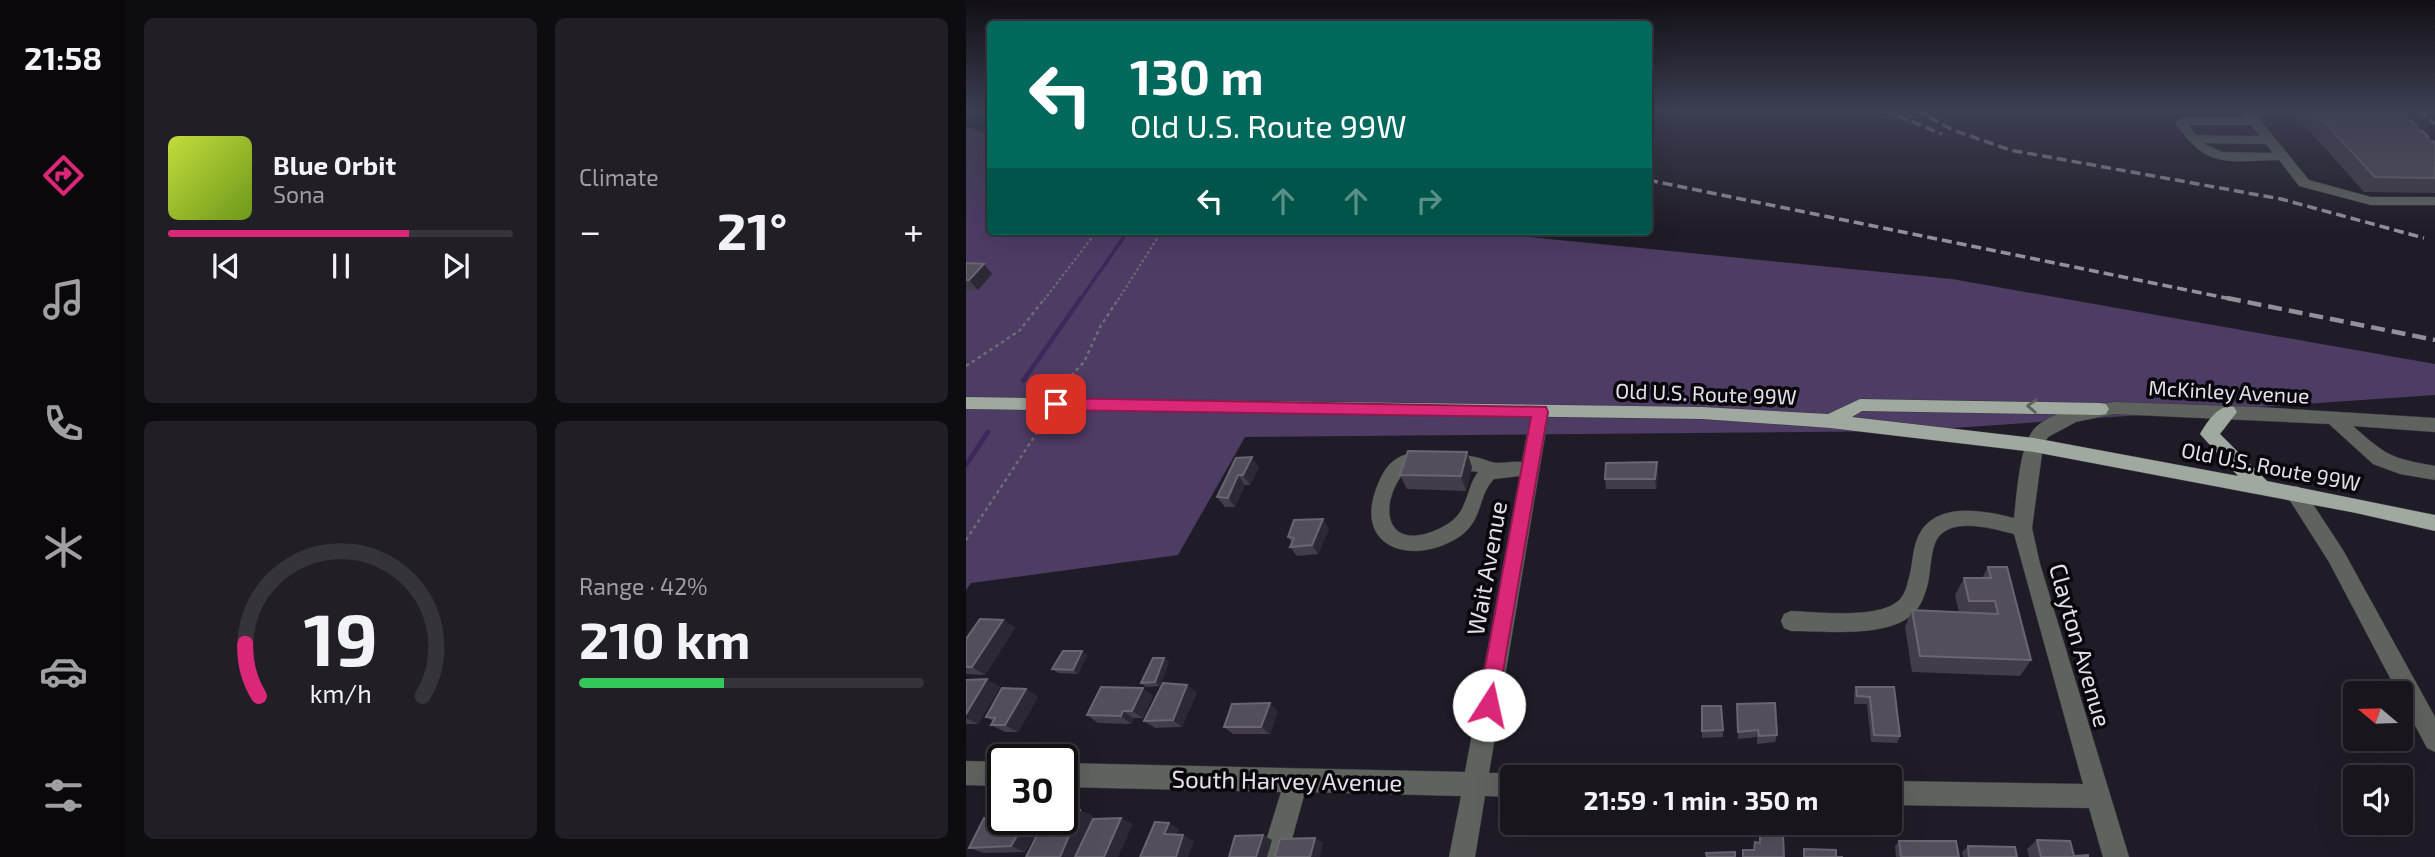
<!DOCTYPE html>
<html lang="en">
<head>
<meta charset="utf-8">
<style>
  :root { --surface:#18151d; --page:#211e26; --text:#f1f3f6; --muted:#9f9fa4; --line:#36343b; --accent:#db2777 }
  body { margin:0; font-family:"Exo 2",sans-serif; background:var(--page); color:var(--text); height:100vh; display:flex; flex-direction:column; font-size:26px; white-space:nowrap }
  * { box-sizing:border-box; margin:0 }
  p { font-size:23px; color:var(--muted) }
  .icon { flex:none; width:38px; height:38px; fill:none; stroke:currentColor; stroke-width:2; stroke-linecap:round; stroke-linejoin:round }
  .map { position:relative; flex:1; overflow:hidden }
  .side { display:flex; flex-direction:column; gap:18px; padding:18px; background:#0d0c10; width:840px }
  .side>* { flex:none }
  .guide { position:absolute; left:21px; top:21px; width:665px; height:214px; border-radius:7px; box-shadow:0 7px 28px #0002,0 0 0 2px var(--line); background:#00695c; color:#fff; overflow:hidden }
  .needle { width:46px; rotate:289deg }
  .buttons { position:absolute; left:1377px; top:681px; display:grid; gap:14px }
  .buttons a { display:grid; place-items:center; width:70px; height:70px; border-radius:7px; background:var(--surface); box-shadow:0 7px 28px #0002,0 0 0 2px var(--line); font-size:35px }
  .speed { position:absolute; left:21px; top:744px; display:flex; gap:14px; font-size:35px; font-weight:700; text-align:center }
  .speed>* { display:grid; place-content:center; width:91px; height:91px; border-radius:50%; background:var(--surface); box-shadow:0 7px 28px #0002,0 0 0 2px var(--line); line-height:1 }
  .speed .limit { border:4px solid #111; border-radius:10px; background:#fff; color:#111 }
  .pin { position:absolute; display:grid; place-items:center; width:60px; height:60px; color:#fff; margin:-30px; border-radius:14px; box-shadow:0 4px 10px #0006 }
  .me { position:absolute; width:77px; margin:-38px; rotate:10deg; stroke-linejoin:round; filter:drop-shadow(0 0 5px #0008) }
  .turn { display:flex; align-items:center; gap:24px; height:147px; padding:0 28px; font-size:32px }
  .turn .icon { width:91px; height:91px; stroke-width:2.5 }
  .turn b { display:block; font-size:49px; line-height:60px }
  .lanes { display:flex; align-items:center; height:66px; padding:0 28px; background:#0003; justify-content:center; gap:35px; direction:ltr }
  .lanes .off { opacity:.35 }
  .big { font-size:52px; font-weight:700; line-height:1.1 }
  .side .card { flex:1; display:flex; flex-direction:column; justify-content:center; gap:10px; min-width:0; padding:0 24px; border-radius:10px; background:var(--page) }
  .side .dial { align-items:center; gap:0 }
  .dial svg { height:182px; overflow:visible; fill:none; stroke:var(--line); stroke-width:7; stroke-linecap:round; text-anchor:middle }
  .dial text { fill:var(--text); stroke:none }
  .song { display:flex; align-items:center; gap:21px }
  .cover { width:84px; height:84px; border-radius:10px; background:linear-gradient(135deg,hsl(70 70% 55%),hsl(80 70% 35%)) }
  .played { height:7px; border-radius:4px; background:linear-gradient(90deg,var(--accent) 70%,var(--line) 70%) }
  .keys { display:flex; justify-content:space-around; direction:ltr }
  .heat { display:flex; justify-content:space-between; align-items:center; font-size:38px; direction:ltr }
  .charge { height:10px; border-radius:5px; background:linear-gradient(90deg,#34c759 42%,var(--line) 0) }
  .side .tiles { flex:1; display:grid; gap:18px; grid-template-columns:repeat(2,1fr) }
  .trip { position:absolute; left:534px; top:765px; width:402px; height:70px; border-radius:7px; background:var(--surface); box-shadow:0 7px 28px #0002,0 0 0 2px var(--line); font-weight:700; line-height:70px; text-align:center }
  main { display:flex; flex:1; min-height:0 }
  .tabs { display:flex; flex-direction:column; width:126px; justify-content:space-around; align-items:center; background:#0a080c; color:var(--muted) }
  .tabs .icon { width:49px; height:49px }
  .tabs .selected { color:var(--accent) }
  .tabs b { font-size:32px; color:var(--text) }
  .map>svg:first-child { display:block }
  .green { fill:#4d3c64 }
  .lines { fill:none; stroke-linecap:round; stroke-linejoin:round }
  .stream-far1 { stroke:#3e275a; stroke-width:3.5 }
  .stream { stroke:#3e275a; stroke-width:4.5 }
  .minor-casing { stroke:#3b3742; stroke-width:1 }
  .major-casing { stroke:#3b3742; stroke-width:1 }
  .path-far1 { stroke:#6f6c76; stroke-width:2; stroke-dasharray:2.5 2.5; stroke-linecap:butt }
  .path { stroke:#6f6c76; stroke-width:2.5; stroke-dasharray:3.5 3.5; stroke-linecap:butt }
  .minor { fill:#5e635e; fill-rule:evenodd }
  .major { fill:#9fa99f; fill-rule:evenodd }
  .rail-far1 { stroke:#94909a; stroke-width:3.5; stroke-dasharray:10 5; stroke-linecap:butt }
  .rail { stroke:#94909a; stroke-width:4.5; stroke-dasharray:14 7; stroke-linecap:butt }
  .wall { fill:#423d49 }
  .shaded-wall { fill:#2d2934 }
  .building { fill:#534f5a; stroke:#6a6670; stroke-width:2 }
  .oneway { stroke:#5c605d }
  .route { fill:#db2777; stroke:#8e194d; stroke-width:2 }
  .labels { text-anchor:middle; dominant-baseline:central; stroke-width:7; stroke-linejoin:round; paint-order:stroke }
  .street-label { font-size:21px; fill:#e3e0e8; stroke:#09070c }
  .near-street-label { font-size:24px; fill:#e3e0e8; stroke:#09070c }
</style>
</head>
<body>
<main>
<nav class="tabs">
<b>21:58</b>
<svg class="icon selected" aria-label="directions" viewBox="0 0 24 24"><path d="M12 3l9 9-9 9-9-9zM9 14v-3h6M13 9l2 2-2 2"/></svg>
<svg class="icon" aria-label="music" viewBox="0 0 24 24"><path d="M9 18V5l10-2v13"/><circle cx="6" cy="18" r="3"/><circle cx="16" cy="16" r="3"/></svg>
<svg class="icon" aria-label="phone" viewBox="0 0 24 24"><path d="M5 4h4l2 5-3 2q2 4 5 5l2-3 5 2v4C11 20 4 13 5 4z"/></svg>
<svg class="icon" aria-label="climate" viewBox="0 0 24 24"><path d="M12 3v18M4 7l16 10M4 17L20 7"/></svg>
<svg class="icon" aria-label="car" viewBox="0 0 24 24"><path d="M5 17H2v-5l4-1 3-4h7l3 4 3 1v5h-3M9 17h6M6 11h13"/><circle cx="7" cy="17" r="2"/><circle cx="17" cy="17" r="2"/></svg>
<svg class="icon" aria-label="filters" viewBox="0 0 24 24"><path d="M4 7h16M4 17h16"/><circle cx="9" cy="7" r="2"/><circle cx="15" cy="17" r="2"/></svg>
</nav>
<section class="side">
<div class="tiles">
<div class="card">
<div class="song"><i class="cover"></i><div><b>Blue Orbit</b><p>Sona</p></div></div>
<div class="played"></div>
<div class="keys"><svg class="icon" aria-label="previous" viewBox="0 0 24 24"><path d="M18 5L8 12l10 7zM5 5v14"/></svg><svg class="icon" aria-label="pause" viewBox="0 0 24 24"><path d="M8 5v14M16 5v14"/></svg><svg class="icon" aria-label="next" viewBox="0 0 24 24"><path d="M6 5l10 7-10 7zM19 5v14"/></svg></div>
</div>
<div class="card"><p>Climate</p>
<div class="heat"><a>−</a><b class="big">21°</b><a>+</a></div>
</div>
<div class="card dial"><svg viewBox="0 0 100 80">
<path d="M14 69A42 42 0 1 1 86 69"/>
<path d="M14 69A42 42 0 0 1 8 46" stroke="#db2777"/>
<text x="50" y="56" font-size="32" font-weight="700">19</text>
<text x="50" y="72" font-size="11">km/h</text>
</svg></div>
<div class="card"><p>Range · 42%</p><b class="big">210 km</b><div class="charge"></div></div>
</div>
</section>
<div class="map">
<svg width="1469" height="857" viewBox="0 0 1469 857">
  <rect width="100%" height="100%" fill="#201c27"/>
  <path class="green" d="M0,127L24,134V231H503L986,279L1469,364V395L943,431L279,437L212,555L5,583L0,590Z"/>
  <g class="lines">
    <path class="stream-far1" d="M114,300L162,231"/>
    <g class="stream">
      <path d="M57,381L115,298"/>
      <path d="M0,465L22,432"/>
    </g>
    <g class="minor-casing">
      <g id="minor">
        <path d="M1274,110H1286L1343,180L1405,197H1469V205H1405L1333,186L1313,160C1262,161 1240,170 1209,122L1215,118H1280ZM1223,125H1285L1294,136L1230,135ZM1237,143L1300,144L1307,153L1256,152Z"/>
        <path d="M1148,402L1292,407L1469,418V432L1387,426C1421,456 1424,458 1469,466V480L1434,474L1407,464L1363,424L1148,414L1110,422L1082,437L1077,446L1066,528L1074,564L1163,857H1137L1123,808L924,805V781L1117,784L1048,534C1027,529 986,516 971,539C964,551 965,573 961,587C958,597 954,608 946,615C919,638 859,631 825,631L818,628L815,621L818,614L825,611C851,612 909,619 931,602C940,595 941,584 944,574C947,561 947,544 954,533C972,501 1020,511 1048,518C1051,495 1053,443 1070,427C1090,409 1123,406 1148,402Z"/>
        <path d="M574,406L580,407L583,412L523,773H546L555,777H546V797L519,796L509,857H483L495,796L339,792L321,857H295L315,792L96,787V763L499,772L554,476L528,479C511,496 518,520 493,537C446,567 385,548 412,484C418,469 425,459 441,454C462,449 488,453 509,457C516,458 523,462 530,463C538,463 548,461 556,462L565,412L568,407ZM471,466L512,472C501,486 502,508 487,520C474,531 441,545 428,527C416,511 429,477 444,468Z"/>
        <path d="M1330,486L1337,489L1377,550L1469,717V752L1461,748L1435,699V693H1432L1363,562L1323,499L1321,494L1323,489Z"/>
        <path d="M0,761L37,762V786L0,785Z"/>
      </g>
    </g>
    <g class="major-casing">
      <path id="major" d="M0,397L736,407L862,414L894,399L1134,403L1140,404L1143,409L1140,414L1134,415L896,411L886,417L1068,438L1272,476L1234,434C1241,422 1253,403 1268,407L1271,412L1254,434L1301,481L1469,515V531L1390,513L1068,452L864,428L736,419L0,409Z"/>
    </g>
    <g class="path-far1">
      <path d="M78,300L131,231"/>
      <path d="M152,300L196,231"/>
    </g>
    <g class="path">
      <path d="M0,366L53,331L79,298"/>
      <path d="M91,391L118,362L134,327L153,298"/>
      <path d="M0,540L80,419"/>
    </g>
    <use href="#minor" class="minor"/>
    <use href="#major" class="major"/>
    <g class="rail-far1">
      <path d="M918,110L976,134"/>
      <path d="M950,110L987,130L1044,150L1315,199L1458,238"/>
      <path d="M1433,110L1469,144"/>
      <path d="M1453,110L1469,124"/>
      <path d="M682,180L1270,300"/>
    </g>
    <path class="rail" d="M1261,298L1469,340"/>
  </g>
  <g class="wall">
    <path d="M1325,110H1432L1469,145V193L1398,192Z"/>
    <path d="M0,263L26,274L12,290H0Z"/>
    <path d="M270,458L293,467L284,485H279L269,507H259L251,497Z"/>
    <path d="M506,467L500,491L441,489L434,475Z"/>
    <path d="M692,472L690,489H640L639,479Z"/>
    <path d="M357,519L363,529L352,554L331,556L324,547L326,543L322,537Z"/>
    <path d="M1022,567L1065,660L1054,676L946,672L939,627L946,610L993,612L989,595L998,578H1016Z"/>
    <path d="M37,620L49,628L19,675L0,674V639Z"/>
    <path d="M116,651L121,655L112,674L92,673L86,669Z"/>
    <path d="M203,662L194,686L180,687L175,683Z"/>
    <path d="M0,680L34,687L12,724H0Z"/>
    <path d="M890,687H928L934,736L931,743L905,742L901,704H888V694Z"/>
    <path d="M231,692L216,727L189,728L178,721Z"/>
    <path d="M187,696L177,718H168L165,724L132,723L121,715Z"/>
    <path d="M72,697L52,732H39L25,725L27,721L20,717Z"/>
    <path d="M771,704L811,735L809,742L791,744V737L772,739Z"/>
    <path d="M736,706L757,730V737L736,738Z"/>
    <path d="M312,711L304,734H267L258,727Z"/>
    <path d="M37,819H48L72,830L59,852L18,853L3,848Z"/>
    <path d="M1071,840L1108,856L1122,857H1063L1061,849Z"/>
    <path d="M933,841L993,857H930L929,846Z"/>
    <path d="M1002,846L1051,857H997L996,852Z"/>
  </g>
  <g class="shaded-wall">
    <path d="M18,264L26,274L12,290L3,280Z"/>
    <path d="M501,452L506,467L500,491L495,476Z"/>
    <path d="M286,457L293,467L284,485L277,475Z"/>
    <path d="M691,462L692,472L690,489L689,479Z"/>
    <path d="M272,475L279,485L269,507L262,498Z"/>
    <path d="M357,519L363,529L352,554L346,545Z"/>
    <path d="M37,620L49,628L19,675L6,667Z"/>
    <path d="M116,651L121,655L112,674L107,670Z"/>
    <path d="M198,658L203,662L194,686L189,682Z"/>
    <path d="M21,679L34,687L12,724L0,718V714Z"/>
    <path d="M221,685L231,692L216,727L207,720Z"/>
    <path d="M177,688L187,696L177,718L166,711Z"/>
    <path d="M60,689L72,697L52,732L39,725Z"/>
    <path d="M304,703L312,711L304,734L295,727Z"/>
    <path d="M157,711L168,718L165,724L155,716Z"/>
    <path d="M114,810L127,816L109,857H94Z"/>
    <path d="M155,818L167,824L152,857H138Z"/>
    <path d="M45,819H48L72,830L59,852L45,846L42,824Z"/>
    <path d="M203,823L213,829L208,839L198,834Z"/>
    <path d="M217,835L228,841L222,857H210Z"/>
    <path d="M297,835L306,840L301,857H290Z"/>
    <path d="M349,838L357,843L354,857H344Z"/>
  </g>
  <g class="building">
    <path d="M1347,110H1432L1469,145V178L1409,177Z"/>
    <path d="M0,263L18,264L3,280H0Z"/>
    <path d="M442,451L501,452L495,476L434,475Z"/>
    <path d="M286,457L277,475H272L262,498L251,497L270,458Z"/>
    <path d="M691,462L689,479H639L640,463Z"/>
    <path d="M357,519L346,545L324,547L328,538L322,537L328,520Z"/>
    <path d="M1022,567H1041L1065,660L954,656L946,610L1032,614L1029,601H1003L998,578H1025Z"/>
    <path d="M14,619L37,620L6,667H0V639Z"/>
    <path d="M97,651H116L107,670L86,669Z"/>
    <path d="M187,658H198L189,682L175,683Z"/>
    <path d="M21,679L0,714V680Z"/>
    <path d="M197,683L221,685L207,720L178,721Z"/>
    <path d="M135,687L177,688L166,711H157L155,716L121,715Z"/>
    <path d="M890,687H928L934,736L908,735L904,697L891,696Z"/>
    <path d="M36,688L60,689L39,725H25L29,718L20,717Z"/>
    <path d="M304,703L295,727H258L266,704Z"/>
    <path d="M809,703L811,735L793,736L792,730L772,732L771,704Z"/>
    <path d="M736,706H755L757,730L736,731Z"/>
    <path d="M114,810L94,857H60L79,819H96V811Z"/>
    <path d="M18,818L45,819L42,824H58L45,846L3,848Z"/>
    <path d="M155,818L138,857H109L127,819Z"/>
    <path d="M189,822L203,823L198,834L217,835L210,857H174Z"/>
    <path d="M297,835L290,857H263L269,836Z"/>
    <path d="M817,835L818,857H777V850H788L789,842L794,843V836Z"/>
    <path d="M349,838L344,857H309L314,839Z"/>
    <path d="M1071,840L1104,841L1108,856L1122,855V857H1075Z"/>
    <path d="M933,841H990L993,857H935Z"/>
    <path d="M1002,846L1049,847L1051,857H1003Z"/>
    <path d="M838,849L870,850V857H877H838Z"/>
    <path d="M769,852V857H741L740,853Z"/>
  </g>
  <defs><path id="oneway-chevron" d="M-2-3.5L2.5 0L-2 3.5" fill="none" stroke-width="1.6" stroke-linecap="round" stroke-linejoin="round" transform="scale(1.75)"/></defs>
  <use class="oneway" href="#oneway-chevron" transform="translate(1066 406) rotate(-178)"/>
  <linearGradient id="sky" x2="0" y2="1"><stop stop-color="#120f15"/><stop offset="0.48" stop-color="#3c4052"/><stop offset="1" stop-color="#3c4052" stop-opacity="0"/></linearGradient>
  <rect width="1469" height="230" fill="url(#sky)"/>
  <path class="route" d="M90,398L580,407L582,412L530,712L523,715L515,712L512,705L565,417L90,410L82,404Z"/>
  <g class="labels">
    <g class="street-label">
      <text transform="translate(1263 391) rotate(3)">McKinley Avenue</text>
      <text transform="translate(740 393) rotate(2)">Old U.S. Route 99W</text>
      <text transform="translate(1305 466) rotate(11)">Old U.S. Route 99W</text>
    </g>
    <g class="near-street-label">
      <text transform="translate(520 568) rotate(-80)">Wait Avenue</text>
      <text transform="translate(1115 645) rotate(74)">Clayton Avenue</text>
      <text transform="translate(321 780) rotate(1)">South Harvey Avenue</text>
    </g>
  </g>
</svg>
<div class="buttons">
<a><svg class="needle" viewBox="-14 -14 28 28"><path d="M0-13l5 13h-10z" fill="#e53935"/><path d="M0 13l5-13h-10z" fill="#9f9fa4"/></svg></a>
<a><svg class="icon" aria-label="sound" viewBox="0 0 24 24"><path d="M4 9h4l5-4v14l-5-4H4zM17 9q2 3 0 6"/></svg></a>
</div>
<div class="speed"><div class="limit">30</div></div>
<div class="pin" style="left:90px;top:404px;background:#d93025"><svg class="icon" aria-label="arrive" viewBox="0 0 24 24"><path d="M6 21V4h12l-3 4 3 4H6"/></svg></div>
<svg class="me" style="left:523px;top:705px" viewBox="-20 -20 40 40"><circle r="19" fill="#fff"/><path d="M0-13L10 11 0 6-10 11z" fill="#db2777"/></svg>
<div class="trip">21:59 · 1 min · 350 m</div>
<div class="guide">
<div class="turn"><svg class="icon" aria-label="left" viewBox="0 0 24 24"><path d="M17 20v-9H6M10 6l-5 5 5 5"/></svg><div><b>130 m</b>Old U.S. Route 99W</div></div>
<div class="lanes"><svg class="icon" aria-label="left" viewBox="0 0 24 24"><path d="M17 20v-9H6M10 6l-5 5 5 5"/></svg><svg class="icon off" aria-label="ahead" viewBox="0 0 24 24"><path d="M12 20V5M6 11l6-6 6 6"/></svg><svg class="icon off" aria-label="ahead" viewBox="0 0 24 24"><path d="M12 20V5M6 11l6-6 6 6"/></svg><svg class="icon off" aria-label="right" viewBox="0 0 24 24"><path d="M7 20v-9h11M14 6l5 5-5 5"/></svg></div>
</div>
</div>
</main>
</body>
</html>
